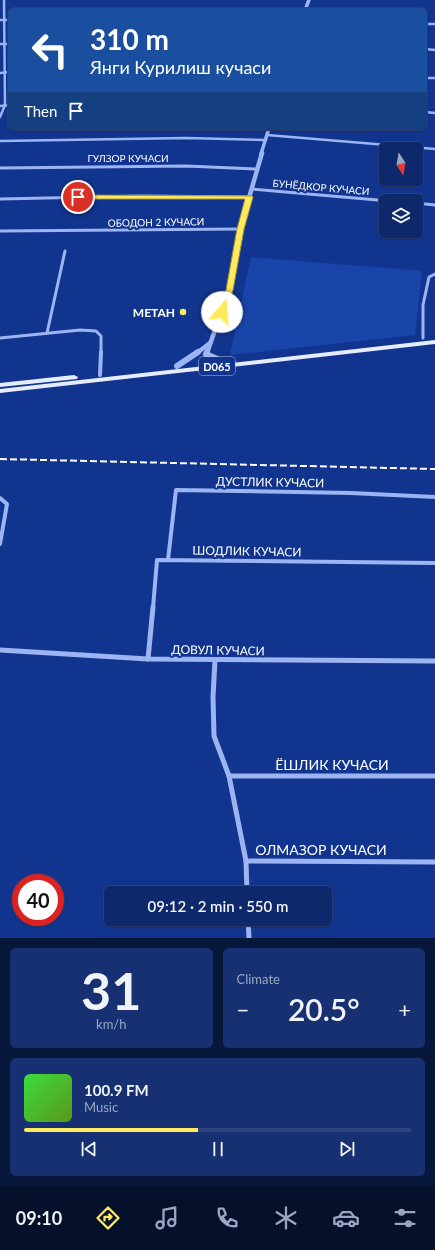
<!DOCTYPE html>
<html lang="en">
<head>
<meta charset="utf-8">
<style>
  :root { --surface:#0d286b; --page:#163071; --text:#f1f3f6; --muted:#9aa6c1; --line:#2d447e; --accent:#ffe95c }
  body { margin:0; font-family:Lato,sans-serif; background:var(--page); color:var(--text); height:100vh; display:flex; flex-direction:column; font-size:15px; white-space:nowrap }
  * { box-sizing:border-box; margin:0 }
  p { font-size:13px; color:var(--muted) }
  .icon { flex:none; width:22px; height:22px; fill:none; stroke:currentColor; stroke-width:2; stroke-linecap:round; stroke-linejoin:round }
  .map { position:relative; height:938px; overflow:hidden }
  .drawer { display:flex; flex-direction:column; gap:10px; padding:10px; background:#07163b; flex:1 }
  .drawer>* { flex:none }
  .hud { position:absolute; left:8px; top:8px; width:419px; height:122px; border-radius:6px; box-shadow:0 1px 3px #0004,0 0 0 1px var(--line); background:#1a4fa0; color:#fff; overflow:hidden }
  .needle { width:26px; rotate:169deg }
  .buttons { position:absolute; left:379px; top:142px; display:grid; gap:8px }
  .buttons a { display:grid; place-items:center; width:44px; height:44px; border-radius:6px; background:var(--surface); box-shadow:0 1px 3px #0004,0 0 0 1px var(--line); font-size:20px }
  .speed { position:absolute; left:12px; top:874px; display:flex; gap:8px; font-size:20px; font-weight:700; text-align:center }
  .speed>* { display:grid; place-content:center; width:52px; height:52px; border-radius:50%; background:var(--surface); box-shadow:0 1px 3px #0004,0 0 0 1px var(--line); line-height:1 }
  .speed .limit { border:6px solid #d22; background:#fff; color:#111 }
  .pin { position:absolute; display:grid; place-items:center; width:34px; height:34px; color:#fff; margin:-17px; border:2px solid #fff; border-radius:50%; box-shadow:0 1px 4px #0007 }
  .me { position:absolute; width:44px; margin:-22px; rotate:18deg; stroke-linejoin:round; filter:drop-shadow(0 0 3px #0008) }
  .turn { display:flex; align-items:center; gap:14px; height:84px; padding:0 16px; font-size:18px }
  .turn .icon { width:52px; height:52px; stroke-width:2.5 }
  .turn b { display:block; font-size:28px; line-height:34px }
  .then { display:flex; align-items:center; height:38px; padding:0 16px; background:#0003; gap:8px; font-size:15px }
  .big { font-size:30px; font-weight:600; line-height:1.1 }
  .drawer .card { flex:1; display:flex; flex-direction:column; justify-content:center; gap:6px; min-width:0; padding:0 14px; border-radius:6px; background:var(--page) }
  .drawer .dial { align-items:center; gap:0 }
  .dial b { font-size:52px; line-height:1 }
  .song { display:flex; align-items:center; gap:12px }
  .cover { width:48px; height:48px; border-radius:6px; background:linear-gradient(135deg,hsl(120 70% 55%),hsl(90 70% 35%)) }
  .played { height:4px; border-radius:2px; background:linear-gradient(90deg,var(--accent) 45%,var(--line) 45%) }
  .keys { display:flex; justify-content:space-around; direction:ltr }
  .heat { display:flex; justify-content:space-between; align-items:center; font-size:22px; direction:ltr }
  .drawer .tiles { flex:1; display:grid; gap:10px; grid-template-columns:1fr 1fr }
  .card:last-child { grid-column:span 2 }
  .trip { position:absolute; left:104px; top:886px; width:228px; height:40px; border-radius:6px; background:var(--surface); box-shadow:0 1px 3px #0004,0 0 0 1px var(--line); font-weight:600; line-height:40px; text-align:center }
  .tabs { display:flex; height:64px; justify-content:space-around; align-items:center; background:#05102b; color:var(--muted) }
  .tabs .icon { width:28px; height:28px }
  .tabs .on { color:var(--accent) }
  .tabs b { font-size:18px; color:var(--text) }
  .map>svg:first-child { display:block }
  .green { fill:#1944a9 }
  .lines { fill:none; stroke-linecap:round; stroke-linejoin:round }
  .minor-far3 { stroke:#9cb5f2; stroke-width:2.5 }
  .minor-far2 { stroke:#9cb5f2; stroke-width:3 }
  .minor-far1 { stroke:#9cb5f2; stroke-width:4 }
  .minor { stroke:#9cb5f2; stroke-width:5 }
  .tertiary-far2 { stroke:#9cb5f2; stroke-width:3.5 }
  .tertiary-far1 { stroke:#9cb5f2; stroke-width:4.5 }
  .tertiary { stroke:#9cb5f2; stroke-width:6 }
  .primary { fill:#e6ecff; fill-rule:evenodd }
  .rail { stroke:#fff; stroke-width:2; stroke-dasharray:7 3; stroke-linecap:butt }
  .route { fill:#ffe95c; stroke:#a6973c }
  .poi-dot { fill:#ffe95c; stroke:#11358f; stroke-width:1.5 }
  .labels { text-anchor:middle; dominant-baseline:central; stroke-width:4; stroke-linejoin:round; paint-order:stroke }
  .far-street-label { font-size:10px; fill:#fff; stroke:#11358f }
  .shield { fill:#11358f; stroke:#b8c2dd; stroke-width:1 }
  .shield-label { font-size:11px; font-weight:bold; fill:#fff }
  .poi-label { font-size:12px; font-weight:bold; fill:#fff; stroke:#11358f; text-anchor:end }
  .street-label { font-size:12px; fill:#fff; stroke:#11358f }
  .near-street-label { font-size:14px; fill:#fff; stroke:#11358f }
</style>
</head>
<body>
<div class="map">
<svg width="435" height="938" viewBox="0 0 435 938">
  <rect width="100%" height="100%" fill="#11358f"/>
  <path class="green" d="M251,257L422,271L415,335L230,355Z"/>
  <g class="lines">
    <g class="minor-far3">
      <path d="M0,20H10"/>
      <path d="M425,24H435"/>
      <path d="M0,44H10"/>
      <path d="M425,49L435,50"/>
      <path d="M0,73L10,72"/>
      <path d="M425,78H435"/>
      <path d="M0,106L10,105"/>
      <path d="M425,112L435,113"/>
      <path d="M0,117L5,105L4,0"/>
      <path d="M267,135L435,149"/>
      <path d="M0,141L186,138L266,140"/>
    </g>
    <g class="minor-far2">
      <path d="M0,168L186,166L256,169"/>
      <path d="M252,189L389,201"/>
      <path d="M0,199L141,196L249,197"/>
      <path d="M416,203L435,205"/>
      <path d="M0,231L240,229"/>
      <path d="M47,333L65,251"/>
      <path d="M0,338L80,330L96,331L101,336V353"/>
      <path d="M423,338V305L429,277L435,274"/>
    </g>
    <g class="minor-far1">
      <path d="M100,375L101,352"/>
      <path d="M0,498L7,504L0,544"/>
      <path d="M168,560L176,490L351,493L435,497"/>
      <path d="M153,608L157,560L435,563"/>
    </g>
    <g class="minor">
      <path d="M0,650L148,659L435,661"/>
      <path d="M148,659L153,607"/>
      <path d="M215,660L213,697L214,736L229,776L246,861L435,862"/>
      <path d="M229,776H435"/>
      <path d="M246,861L247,893"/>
      <path d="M248,919L249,938"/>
    </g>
    <g class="tertiary-far2">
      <path d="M305,10L309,0"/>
      <path d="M261,154L269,128"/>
    </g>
    <g class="tertiary-far1">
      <path d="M197,353L210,343"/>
      <path d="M207,353L229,290L240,229L262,153"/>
    </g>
    <g class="tertiary">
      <path d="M207,352L206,354L222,361"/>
      <path d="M177,366L198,352"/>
    </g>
    <g class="primary">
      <path d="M435,340V344L0,393V389Z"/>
      <path d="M74,375L78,377L77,379L0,387V383Z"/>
    </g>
    <path class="rail" d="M0,459L435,469"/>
  </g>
  <path class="route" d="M78,195L252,196L253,197L244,229L233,290L225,313L222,314L219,312L226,290L237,229L245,199H76L75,197Z"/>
  <circle class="poi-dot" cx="183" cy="312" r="4"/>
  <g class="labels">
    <g class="far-street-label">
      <text x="128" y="158">ГУЛЗОР КУЧАСИ</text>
      <text transform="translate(321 187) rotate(5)">БУНЁДКОР КУЧАСИ</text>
      <text transform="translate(156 222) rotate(-1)">ОБОДОН 2 КУЧАСИ</text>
    </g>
    <rect class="shield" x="199" y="357" width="36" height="18" rx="3"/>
    <g class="shield-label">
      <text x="217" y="366">D065</text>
    </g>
    <g class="poi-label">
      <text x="175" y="312">МЕТАН</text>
    </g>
    <g class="street-label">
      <text transform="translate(270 482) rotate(1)">ДУСТЛИК КУЧАСИ</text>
      <text transform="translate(247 551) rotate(1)">ШОДЛИК КУЧАСИ</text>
      <text transform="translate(218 650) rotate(1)">ДОВУЛ КУЧАСИ</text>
    </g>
    <g class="near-street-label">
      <text x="332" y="764">ЁШЛИК КУЧАСИ</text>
      <text x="321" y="849">ОЛМАЗОР КУЧАСИ</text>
    </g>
  </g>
</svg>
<div class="buttons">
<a><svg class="needle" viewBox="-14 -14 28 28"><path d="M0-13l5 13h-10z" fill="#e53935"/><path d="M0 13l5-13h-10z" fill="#9aa6c1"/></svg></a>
<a><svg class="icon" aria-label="layers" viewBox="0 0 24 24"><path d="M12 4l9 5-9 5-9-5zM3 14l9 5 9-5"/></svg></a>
</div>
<div class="speed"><div class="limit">40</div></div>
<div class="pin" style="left:78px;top:197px;background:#d93025"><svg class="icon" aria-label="arrive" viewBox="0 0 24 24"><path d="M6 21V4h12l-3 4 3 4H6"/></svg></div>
<svg class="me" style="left:222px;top:312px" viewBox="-20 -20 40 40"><circle r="19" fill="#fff"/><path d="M0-13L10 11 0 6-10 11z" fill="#ffe95c"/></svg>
<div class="trip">09:12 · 2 min · 550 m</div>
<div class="hud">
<div class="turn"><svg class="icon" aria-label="left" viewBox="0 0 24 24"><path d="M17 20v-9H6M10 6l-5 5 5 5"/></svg><div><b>310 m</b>Янги Курилиш кучаси</div></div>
<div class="then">Then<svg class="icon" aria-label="arrive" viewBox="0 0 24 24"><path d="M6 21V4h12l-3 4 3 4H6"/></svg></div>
</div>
</div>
<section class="drawer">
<div class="tiles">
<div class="card dial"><b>31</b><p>km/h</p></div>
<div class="card"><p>Climate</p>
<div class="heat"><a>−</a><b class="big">20.5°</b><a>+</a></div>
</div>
<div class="card">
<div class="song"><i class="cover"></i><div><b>100.9 FM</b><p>Music</p></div></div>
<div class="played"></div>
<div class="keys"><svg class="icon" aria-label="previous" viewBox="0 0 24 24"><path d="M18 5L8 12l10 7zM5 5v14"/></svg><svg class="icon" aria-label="pause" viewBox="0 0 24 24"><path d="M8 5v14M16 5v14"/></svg><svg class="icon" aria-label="next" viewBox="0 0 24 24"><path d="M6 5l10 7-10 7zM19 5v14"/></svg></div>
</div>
</div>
</section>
<nav class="tabs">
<b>09:10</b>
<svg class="icon on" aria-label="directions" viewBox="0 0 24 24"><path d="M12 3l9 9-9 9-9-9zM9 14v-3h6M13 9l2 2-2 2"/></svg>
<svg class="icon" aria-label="music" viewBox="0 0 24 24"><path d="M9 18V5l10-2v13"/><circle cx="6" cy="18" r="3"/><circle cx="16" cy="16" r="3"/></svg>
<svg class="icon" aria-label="phone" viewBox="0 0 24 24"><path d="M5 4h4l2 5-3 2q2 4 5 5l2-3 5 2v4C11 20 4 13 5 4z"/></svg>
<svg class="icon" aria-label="climate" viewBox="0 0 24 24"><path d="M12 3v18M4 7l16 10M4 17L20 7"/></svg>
<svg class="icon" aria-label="car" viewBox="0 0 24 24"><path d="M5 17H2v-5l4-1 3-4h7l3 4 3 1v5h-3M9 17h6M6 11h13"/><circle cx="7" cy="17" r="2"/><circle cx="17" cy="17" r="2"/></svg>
<svg class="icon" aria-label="filters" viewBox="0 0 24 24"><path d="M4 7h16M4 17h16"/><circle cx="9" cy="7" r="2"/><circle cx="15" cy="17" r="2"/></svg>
</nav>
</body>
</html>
